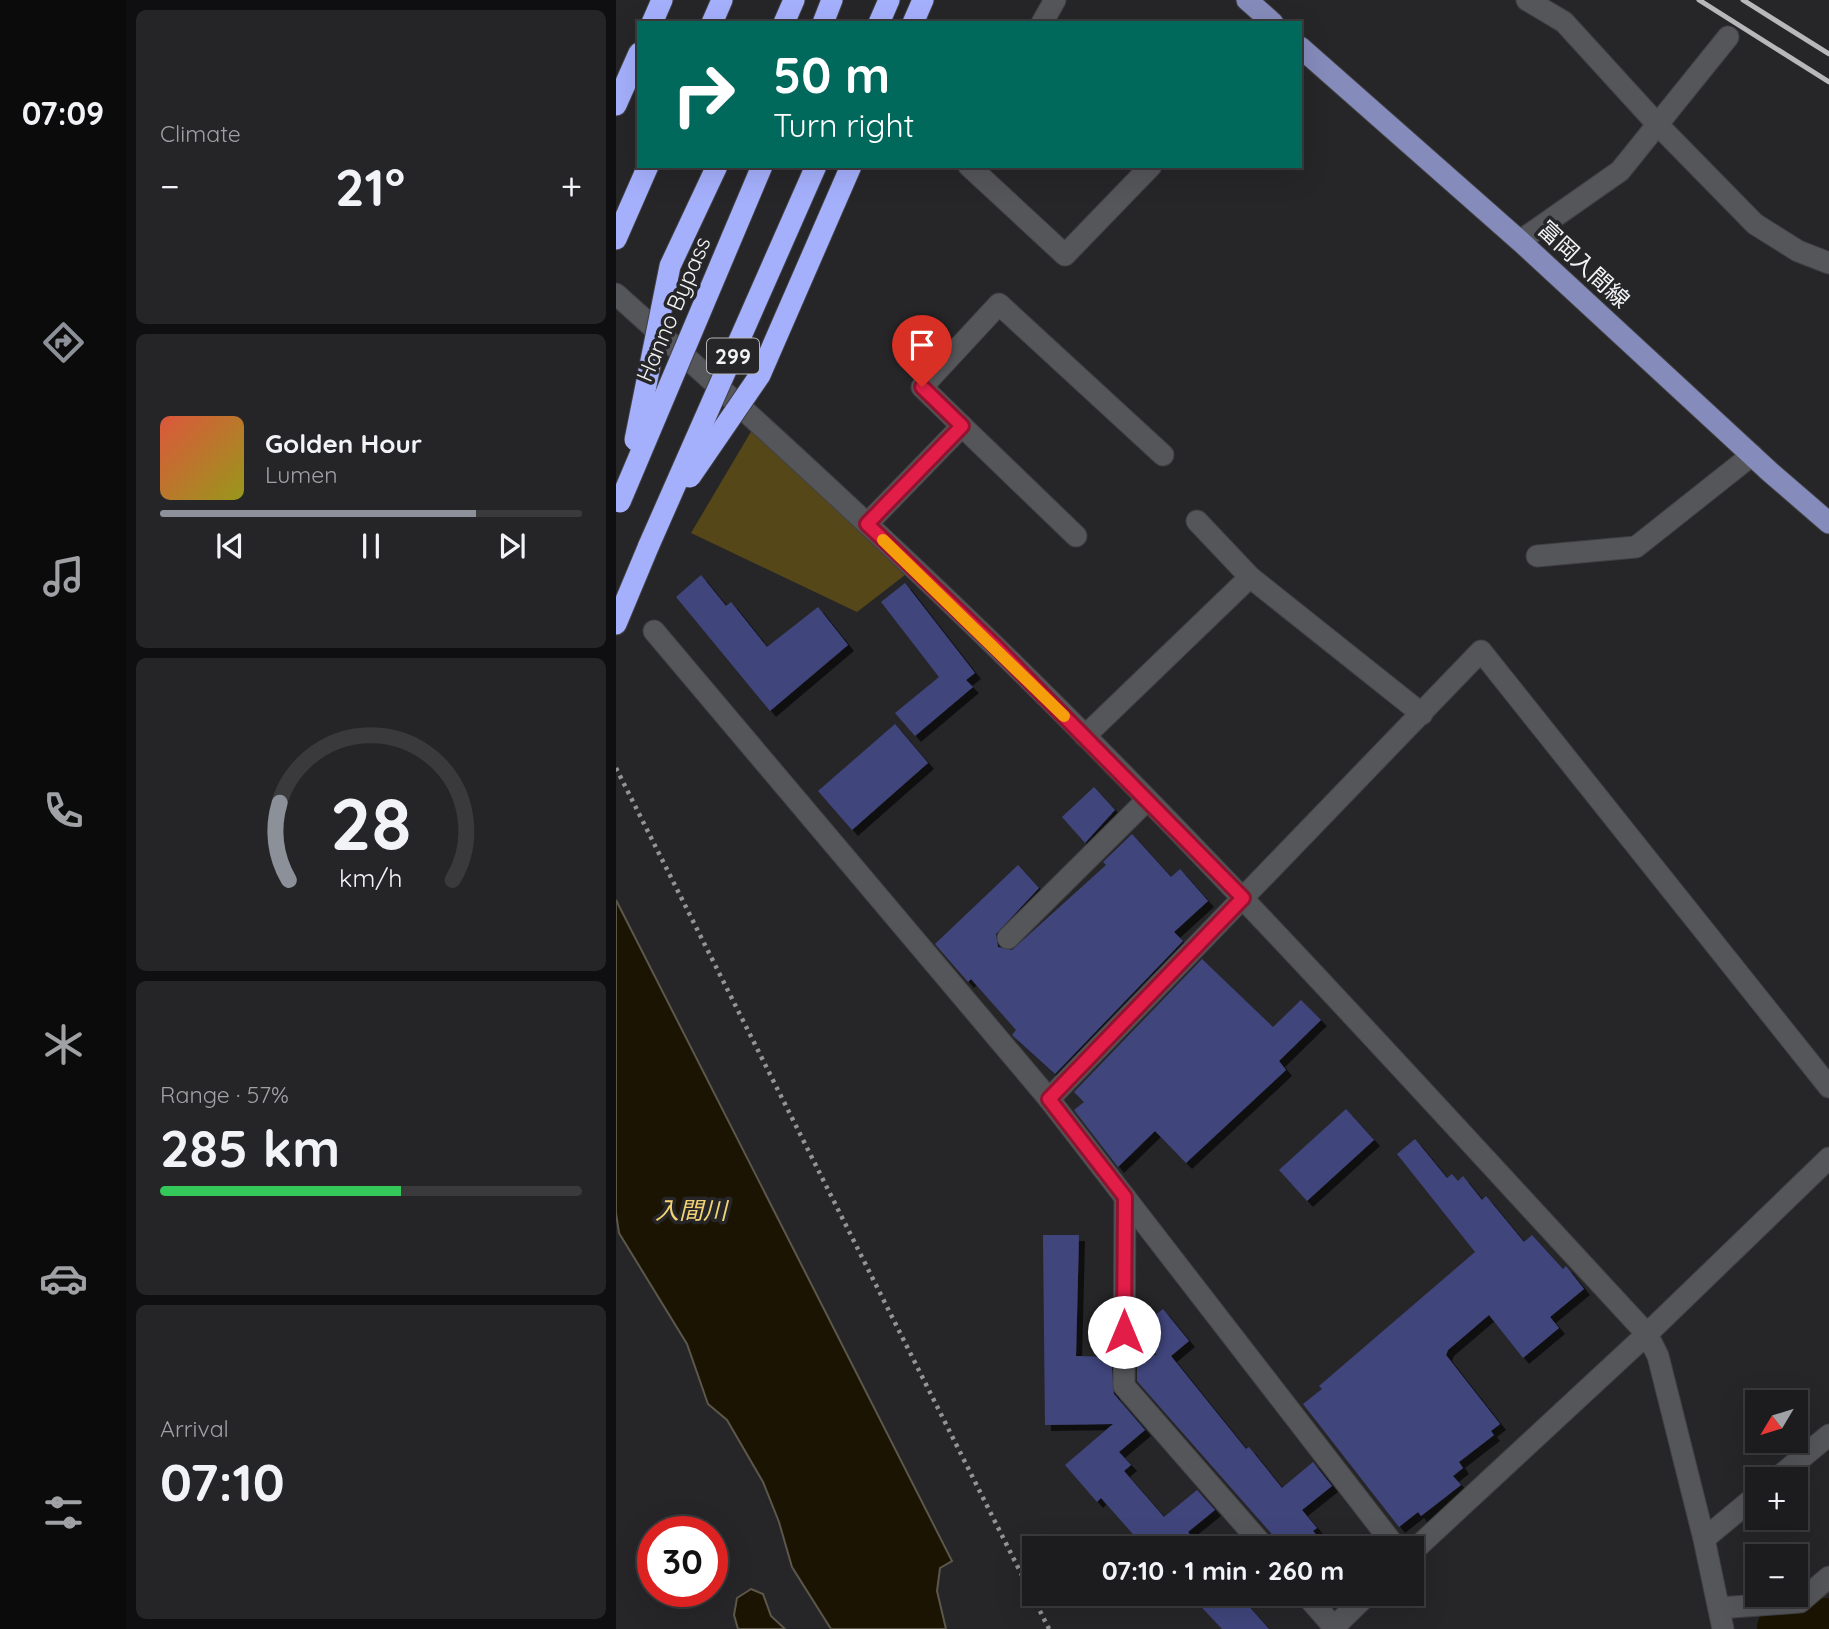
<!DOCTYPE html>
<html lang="en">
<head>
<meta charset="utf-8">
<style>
  :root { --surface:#1c1c1f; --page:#252528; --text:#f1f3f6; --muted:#a0a1a4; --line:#3a3a3d; --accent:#8c9099 }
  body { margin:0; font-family:Quicksand,"Noto Sans JP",sans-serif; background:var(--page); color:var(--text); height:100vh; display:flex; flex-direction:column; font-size:26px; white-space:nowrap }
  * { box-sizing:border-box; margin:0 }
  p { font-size:23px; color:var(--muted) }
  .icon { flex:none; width:38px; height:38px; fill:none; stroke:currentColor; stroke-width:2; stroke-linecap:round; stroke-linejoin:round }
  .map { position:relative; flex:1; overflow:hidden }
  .drawer { display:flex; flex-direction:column; gap:10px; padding:10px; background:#0f0f11; width:490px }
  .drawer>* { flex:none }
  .banner { position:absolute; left:21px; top:21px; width:665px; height:147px; border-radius:0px; box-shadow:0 7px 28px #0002,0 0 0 2px var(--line); background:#00695c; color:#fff; overflow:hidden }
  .needle { width:46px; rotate:232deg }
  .tools { position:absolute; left:1129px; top:1390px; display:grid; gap:14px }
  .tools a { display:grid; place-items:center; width:63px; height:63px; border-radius:0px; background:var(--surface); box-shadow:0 7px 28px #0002,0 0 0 2px var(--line); font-size:35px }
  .speed { position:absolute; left:21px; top:1516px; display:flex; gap:14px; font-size:35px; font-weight:700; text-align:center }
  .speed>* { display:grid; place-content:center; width:91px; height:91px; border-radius:50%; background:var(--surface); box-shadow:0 7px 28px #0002,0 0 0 2px var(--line); line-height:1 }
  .speed .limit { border:10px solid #d22; background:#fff; color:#111 }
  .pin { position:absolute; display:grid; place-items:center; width:60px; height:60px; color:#fff; margin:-72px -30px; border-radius:50% 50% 50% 0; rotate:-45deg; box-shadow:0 0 7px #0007 }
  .pin .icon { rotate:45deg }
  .me { position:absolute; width:77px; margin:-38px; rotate:0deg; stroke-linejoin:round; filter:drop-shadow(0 0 5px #0008) }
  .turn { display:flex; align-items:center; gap:24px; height:147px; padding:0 21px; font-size:32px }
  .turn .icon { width:91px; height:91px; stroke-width:2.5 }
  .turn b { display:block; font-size:49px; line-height:60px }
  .big { font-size:52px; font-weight:700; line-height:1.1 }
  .drawer .tile { flex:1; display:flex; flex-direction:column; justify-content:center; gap:10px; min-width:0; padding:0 24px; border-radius:10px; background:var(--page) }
  .drawer .dial { align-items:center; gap:0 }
  .dial svg { height:182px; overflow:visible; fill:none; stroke:var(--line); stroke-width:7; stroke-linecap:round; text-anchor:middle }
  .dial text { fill:var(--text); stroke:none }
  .song { display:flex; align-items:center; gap:21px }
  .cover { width:84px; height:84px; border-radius:10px; background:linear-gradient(135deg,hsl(10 70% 55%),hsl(60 70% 35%)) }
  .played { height:7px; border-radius:4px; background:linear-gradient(90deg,var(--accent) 75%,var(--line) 75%) }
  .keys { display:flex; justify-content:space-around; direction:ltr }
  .heat { display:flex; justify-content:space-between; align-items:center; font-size:38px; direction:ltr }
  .charge { height:10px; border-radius:5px; background:linear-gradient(90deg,#34c759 57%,var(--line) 0) }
  .trip { position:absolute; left:406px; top:1536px; width:402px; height:70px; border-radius:0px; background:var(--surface); box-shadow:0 7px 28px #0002,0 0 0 2px var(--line); font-weight:700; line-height:70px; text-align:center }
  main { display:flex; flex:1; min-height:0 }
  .tabs { display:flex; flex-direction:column; width:126px; justify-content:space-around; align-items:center; background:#0b0b0c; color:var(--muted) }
  .tabs .icon { width:49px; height:49px }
  .tabs .selected { color:var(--accent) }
  .tabs b { font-size:32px; color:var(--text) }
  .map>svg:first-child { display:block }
  .green { fill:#564718 }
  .water { fill:#1b1402; stroke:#5c574b; stroke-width:2 }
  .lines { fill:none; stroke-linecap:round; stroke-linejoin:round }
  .river { stroke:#1b1402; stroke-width:60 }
  .building { fill:#40457c; filter:url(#shadow) }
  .minor-casing { stroke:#414144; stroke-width:23 }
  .major-casing { stroke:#414144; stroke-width:23 }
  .highway-casing { stroke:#414144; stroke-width:23 }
  .path { stroke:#949497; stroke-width:4.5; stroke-dasharray:3.5 5; stroke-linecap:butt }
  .minor { stroke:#555659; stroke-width:21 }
  .major { stroke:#858cbb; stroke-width:21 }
  .highway { stroke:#a5b0fd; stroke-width:21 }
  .rail { stroke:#b8b8bb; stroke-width:5 }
  .highway-bridge-casing { stroke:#414144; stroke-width:23; stroke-linecap:butt }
  .highway-bridge { stroke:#a5b0fd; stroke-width:21 }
  .route-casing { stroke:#92132f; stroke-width:18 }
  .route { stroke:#e11d48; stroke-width:12 }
  .slow { stroke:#f59e0b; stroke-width:12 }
  .labels { text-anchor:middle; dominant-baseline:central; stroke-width:7; stroke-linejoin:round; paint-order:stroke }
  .shield { fill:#262629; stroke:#b5b6b8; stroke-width:2 }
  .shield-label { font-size:21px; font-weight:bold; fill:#f2f3f5 }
  .street-label { font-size:23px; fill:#f2f3f5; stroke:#262629 }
  .water-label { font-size:24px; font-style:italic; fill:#f3d374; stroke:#262629 }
</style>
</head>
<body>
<main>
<nav class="tabs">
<b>07:09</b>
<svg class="icon selected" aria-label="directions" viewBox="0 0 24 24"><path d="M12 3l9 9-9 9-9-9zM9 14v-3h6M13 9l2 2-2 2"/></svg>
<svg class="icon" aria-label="music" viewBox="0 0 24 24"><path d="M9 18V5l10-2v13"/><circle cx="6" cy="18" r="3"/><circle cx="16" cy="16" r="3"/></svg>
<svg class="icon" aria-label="phone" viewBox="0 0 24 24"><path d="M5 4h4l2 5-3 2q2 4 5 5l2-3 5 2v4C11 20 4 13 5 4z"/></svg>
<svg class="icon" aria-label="climate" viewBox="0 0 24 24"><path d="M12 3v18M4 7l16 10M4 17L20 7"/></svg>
<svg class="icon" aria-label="car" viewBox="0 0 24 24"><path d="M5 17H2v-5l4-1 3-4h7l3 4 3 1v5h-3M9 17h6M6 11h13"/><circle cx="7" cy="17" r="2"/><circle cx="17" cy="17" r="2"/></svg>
<svg class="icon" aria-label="filters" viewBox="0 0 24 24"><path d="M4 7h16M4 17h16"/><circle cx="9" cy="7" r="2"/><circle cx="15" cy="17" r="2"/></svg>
</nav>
<section class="drawer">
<div class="tile"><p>Climate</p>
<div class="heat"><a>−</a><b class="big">21°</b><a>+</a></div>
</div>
<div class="tile">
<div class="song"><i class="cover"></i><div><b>Golden Hour</b><p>Lumen</p></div></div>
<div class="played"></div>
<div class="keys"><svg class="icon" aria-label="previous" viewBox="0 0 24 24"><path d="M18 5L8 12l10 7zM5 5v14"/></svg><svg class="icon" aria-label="pause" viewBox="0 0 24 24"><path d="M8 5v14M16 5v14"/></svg><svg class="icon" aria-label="next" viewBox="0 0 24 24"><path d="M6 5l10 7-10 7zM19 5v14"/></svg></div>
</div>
<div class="tile dial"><svg viewBox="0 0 100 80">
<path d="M14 69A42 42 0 1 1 86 69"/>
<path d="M14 69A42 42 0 0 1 10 35" stroke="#8c9099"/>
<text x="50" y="56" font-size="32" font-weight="700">28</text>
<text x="50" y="72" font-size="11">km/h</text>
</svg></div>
<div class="tile"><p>Range · 57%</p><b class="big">285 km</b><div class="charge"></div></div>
<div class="tile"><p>Arrival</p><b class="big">07:10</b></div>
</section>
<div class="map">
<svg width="1213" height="1629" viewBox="0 0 1213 1629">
  <defs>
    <filter id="shadow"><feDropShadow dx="6" dy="6" stdDeviation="0" flood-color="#0009"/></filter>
  </defs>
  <rect width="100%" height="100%" fill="#262629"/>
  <path class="green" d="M136,430L289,575L241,612L75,533Z"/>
  <g class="water">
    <path d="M0,900L336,1561L324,1568L321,1591L330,1629H215L176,1567L163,1522L147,1482L111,1420L92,1404L71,1344L3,1233L0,1213Z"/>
    <path d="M135,1589L147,1594L155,1616L169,1629H122L118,1615L121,1598Z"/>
  </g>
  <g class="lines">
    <path class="river" d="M1171,1629L1213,1628"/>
  </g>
  <g class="building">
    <path d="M85,575L110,606L115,602L151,647L202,607L232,645L154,711L60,597Z"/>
    <path d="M289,583L359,673L350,680L357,687L299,736L279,713L323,677L265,602Z"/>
    <path d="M279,724L312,763L236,830L202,791Z"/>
    <path d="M478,787L499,810L469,843L446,817Z"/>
    <path d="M516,834L555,877L564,869L592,901L558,932L567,941L439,1074L396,1035L400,1030L355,979L352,982L319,944L402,865L423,888L380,934L382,947L396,950L490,865L487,862Z"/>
    <path d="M586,959L657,1027L685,1000L705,1020L663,1061L670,1070L570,1163L539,1131L502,1167L458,1110L468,1102L458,1092Z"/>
    <path d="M730,1109L758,1140L691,1201L663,1170Z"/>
    <path d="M799,1139L831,1178L836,1174L842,1181L847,1176L866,1200L870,1196L908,1242L916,1235L947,1269L950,1266L968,1289L934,1317L943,1328L907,1358L873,1315L832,1350L830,1355L884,1424L875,1431L878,1435L843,1462L847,1468L837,1476L845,1485L818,1506L805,1516L802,1512L783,1527L687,1404L706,1389L703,1386L859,1252L781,1154Z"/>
    <path d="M427,1235H463L460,1356L495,1357L498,1394L529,1430L503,1452L515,1465L508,1471L548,1517L581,1490L599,1510L572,1532L587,1549H530L485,1498L481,1502L449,1465L497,1424L429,1425Z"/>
    <path d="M547,1309L573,1341L555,1356L630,1449L633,1447L666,1488L697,1462L716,1486L686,1510L701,1528L697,1531L712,1549H669L521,1381V1355H541L521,1330Z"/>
    <path d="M573,1594H622L653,1629H606Z"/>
  </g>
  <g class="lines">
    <g class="minor-casing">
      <g id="minor">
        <path d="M911,0L948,22L1042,125L1139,224L1182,251L1213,263"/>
        <path d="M426,23L439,0"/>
        <path d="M353,166L449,255L535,166"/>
        <path d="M904,241L1004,171L1112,37"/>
        <path d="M0,294C128,409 255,525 378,645C604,866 816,1102 1031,1334L1042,1356L1088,1539L1107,1629"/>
        <path d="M346,426L460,536"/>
        <path d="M581,521L634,577L806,714"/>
        <path d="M251,524L346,426L306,387L383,304L547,455"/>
        <path d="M921,556L1020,547L1136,455"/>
        <path d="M38,631L433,1099L781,1549"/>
        <path d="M469,736L634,577"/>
        <path d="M392,938L531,800"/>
        <path d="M433,1099L865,651L1213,1087"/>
        <path d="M509,1197L508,1386L650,1549"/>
        <path d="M1160,1479L1213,1435"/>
        <path d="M1088,1539L1141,1495"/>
        <path d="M796,1552L1031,1334L1213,1158"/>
        <path d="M689,1594L718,1627"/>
        <path d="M1103,1608L1184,1602L1213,1577"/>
        <path d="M716,1629L752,1594"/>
      </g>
    </g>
    <g class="major-casing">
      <g id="major">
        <path d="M631,0L657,23"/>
        <path d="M684,47L904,241L1154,472L1213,523"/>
      </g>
    </g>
    <g class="highway-casing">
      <g id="highway">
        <path d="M36,23L46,0"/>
        <path d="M96,23L106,0"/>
        <path d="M168,23L178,0"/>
        <path d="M207,23L216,0"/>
        <path d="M263,23L273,0"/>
        <path d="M297,23L307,0"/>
        <path d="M0,105L23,53"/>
        <path d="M0,239L32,166"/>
        <path d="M0,624L33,545"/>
      </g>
    </g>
    <path class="path" d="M0,768L433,1629"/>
    <use href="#minor" class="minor"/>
    <use href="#major" class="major"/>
    <use href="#highway" class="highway"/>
    <g class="rail">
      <path d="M1083,0L1213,82"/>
      <path d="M1127,0L1213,54"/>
    </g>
    <g class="highway-bridge-casing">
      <g id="highway-bridge">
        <path d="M19,440L54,266L101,166"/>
        <path d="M74,477L144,375L235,166"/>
        <path d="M4,502L146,166"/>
        <path d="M33,545L200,166"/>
      </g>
    </g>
    <use href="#highway-bridge" class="highway-bridge"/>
  </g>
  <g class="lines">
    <g class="route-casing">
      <path id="route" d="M306,387L346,426L251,524L378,645L627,898L433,1099L509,1197L508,1332"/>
    </g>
    <use href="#route" class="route"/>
    <path class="slow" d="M267,540L448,716"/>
  </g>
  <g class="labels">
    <rect class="shield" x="91" y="338.5" width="52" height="35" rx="5"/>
    <g class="shield-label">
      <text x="117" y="356">299</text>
    </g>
    <g class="street-label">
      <text transform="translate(968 264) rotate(43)">富岡入間線</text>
      <text transform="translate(57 309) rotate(-67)">Hanno Bypass</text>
    </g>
    <g class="water-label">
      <text x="75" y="1210">入間川</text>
    </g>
  </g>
</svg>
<div class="tools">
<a><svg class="needle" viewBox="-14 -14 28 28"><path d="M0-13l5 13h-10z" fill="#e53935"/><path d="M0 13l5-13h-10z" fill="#a0a1a4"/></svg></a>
<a>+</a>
<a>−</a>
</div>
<div class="speed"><div class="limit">30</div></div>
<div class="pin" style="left:306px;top:387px;background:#d93025"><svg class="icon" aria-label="arrive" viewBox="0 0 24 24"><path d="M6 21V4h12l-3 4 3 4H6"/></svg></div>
<svg class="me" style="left:508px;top:1332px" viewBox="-20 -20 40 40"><circle r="19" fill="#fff"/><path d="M0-13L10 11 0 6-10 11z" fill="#e11d48"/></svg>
<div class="trip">07:10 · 1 min · 260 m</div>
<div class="banner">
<div class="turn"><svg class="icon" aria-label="right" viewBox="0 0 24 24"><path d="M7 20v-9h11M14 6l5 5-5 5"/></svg><div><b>50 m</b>Turn right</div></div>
</div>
</div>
</main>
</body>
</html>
